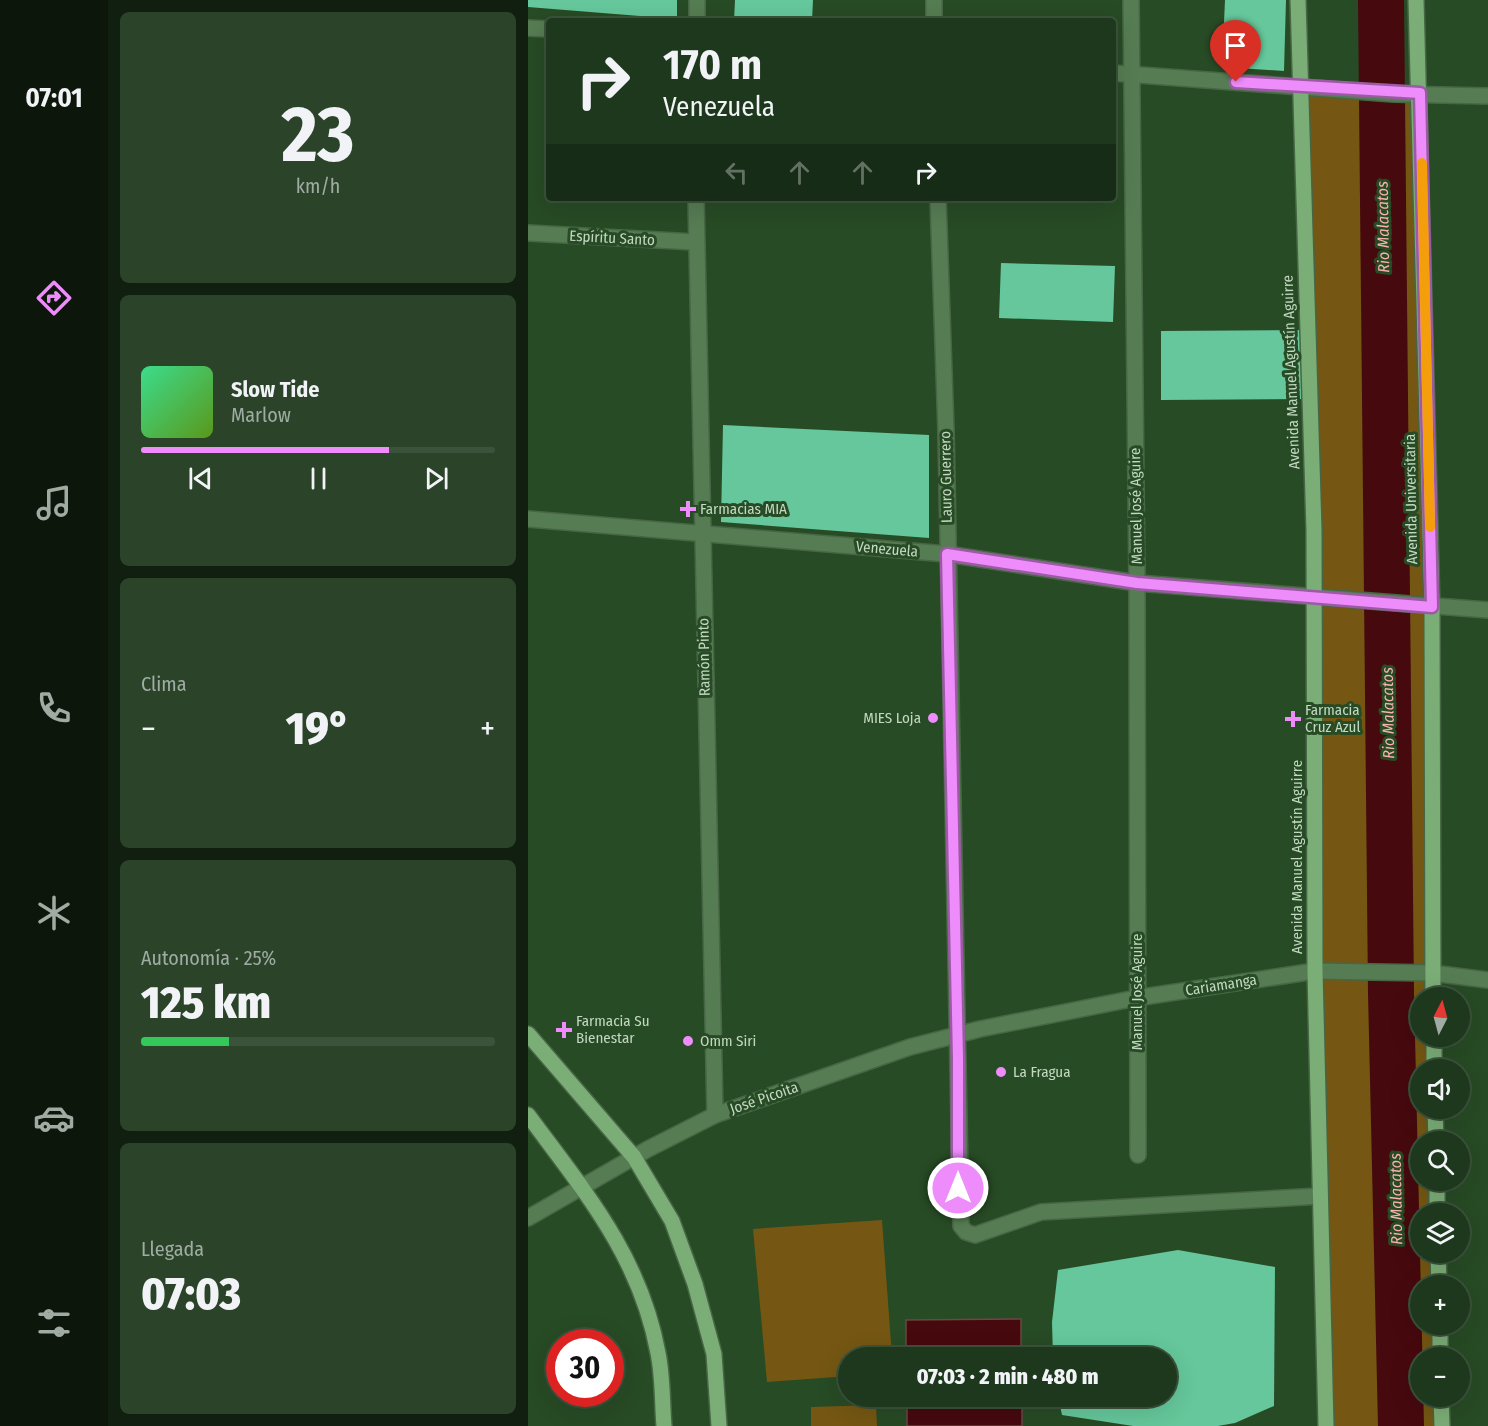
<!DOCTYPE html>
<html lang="es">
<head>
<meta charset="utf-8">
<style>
  :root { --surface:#1d381c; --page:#2a4329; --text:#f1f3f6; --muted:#a0aca3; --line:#3b523b; --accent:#ed8cfa }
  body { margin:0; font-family:"Fira Sans Condensed",sans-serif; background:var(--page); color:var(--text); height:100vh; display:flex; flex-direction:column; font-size:22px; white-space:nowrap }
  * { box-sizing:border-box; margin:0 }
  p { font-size:20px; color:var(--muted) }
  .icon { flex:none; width:33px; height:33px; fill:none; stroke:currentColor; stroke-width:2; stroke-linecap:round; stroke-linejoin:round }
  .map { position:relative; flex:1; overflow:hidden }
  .drawer { display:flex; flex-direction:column; gap:12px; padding:12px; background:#101f0f; width:420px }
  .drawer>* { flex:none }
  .banner { position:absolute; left:18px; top:18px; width:570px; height:183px; border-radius:6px; box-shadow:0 6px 24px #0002,0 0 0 2px var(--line); background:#1d381c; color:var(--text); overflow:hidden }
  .needle { width:39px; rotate:6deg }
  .buttons { position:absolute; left:882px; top:987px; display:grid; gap:12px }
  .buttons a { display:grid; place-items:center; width:60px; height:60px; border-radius:50%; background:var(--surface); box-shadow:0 6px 24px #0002,0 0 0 2px var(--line); font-size:30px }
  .speed { position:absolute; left:18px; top:1329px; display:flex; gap:12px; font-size:30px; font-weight:700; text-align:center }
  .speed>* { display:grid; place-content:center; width:78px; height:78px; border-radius:50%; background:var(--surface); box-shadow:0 6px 24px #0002,0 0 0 2px var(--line); line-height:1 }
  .speed .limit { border:9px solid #d22; background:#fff; color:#111 }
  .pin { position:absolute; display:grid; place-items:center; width:51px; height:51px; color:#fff; margin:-62px -26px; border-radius:50% 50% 50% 0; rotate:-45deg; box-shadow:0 0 6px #0007 }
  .pin .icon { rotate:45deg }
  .me { position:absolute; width:66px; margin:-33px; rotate:0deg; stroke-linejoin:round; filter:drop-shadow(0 0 4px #0008) }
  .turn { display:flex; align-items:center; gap:21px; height:126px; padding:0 18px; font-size:27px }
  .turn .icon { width:78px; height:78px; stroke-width:2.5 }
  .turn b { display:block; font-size:42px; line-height:51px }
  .lanes { display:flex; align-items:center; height:57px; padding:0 18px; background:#0003; justify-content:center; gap:30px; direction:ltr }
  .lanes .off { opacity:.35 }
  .big { font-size:45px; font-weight:800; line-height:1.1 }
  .drawer .widget { flex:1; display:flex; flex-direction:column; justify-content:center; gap:9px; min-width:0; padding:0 21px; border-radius:9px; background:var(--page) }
  .drawer .dial { align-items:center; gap:0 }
  .dial b { font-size:78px; line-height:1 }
  .song { display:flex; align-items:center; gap:18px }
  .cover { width:72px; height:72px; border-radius:9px; background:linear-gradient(135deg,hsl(150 70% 55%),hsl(90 70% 35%)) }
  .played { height:6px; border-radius:3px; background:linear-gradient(90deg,var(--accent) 70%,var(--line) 70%) }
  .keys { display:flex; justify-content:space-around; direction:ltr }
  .heat { display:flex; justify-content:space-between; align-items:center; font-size:33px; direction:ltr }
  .charge { height:9px; border-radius:4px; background:linear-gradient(90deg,#34c759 25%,var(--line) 0) }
  .trip { position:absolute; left:310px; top:1347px; width:339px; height:60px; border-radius:30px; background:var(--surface); box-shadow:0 6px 24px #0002,0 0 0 2px var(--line); font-weight:800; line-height:60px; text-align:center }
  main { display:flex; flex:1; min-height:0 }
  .menu { display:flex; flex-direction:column; width:108px; justify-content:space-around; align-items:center; background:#0c160b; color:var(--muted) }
  .menu .icon { width:42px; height:42px }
  .menu .selected { color:var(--accent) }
  .menu b { font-size:27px; color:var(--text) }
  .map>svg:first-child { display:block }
  .green { fill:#755713 }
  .water { fill:#46090e; stroke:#6c4744; stroke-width:1.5 }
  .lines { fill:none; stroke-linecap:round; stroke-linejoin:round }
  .river { stroke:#46090e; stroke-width:46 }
  .building { fill:#65c79b }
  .minor-casing { stroke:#476645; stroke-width:18 }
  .tertiary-casing { stroke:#476645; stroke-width:18 }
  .primary-casing { stroke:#476645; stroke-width:18 }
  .minor { stroke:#567c53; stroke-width:15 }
  .tertiary { stroke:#567c53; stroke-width:15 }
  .primary { stroke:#7bad77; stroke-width:15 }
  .route-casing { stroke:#9a5ba2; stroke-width:15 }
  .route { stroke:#ed8cfa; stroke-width:10 }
  .slow { stroke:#f59e0b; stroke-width:10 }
  .poi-dot { fill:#ed8cfa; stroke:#274b25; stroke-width:2 }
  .labels { text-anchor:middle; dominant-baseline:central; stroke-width:6; stroke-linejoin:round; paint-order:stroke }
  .street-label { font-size:15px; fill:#c3d8c1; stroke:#274b25 }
  .poi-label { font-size:15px; fill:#c3d8c1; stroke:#274b25; text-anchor:start }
  .water-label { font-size:16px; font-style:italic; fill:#fcb3af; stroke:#274b25 }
</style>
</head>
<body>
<main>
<nav class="menu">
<b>07:01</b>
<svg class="icon selected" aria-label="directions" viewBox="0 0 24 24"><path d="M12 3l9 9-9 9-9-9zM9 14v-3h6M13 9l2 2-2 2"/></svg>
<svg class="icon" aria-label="music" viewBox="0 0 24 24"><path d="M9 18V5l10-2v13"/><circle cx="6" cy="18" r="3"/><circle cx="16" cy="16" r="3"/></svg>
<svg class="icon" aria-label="phone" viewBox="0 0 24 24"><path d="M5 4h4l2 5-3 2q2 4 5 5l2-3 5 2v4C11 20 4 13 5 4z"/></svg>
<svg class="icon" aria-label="climate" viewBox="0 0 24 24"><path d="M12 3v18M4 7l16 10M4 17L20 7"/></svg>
<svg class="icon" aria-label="car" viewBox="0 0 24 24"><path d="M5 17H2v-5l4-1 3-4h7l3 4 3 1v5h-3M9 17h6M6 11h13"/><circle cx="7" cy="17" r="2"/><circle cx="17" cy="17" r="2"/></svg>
<svg class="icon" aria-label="filters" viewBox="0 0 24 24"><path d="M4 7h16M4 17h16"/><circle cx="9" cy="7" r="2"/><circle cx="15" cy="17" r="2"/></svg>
</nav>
<section class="drawer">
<div class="widget dial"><b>23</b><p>km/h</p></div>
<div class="widget">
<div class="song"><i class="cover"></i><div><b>Slow Tide</b><p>Marlow</p></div></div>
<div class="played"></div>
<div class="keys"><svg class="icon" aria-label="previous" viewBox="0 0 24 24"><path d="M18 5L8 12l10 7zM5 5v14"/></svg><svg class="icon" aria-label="pause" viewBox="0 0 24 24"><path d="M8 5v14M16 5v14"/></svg><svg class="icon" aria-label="next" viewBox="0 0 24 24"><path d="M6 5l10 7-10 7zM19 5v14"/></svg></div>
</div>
<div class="widget"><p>Clima</p>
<div class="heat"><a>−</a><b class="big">19°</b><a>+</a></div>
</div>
<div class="widget"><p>Autonomía · 25%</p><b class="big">125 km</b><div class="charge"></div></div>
<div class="widget"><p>Llegada</p><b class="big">07:03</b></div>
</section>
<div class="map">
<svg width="960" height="1426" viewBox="0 0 960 1426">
  <rect width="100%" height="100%" fill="#274b25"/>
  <g class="green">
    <path d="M771,86L892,93L905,997L892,998V1036L906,1037V1069L892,1070V1108L907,1109L908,1141L892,1142V1180L909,1181V1213L892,1214V1252L910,1253L911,1285L892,1286V1324L912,1325V1357L892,1358V1396L913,1397L914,1426H798Z"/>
    <path d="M354,1220L364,1357L321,1358V1376L239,1382L225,1229Z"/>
    <path d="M348,1405L349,1426H283V1407Z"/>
  </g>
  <g class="water">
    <path d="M493,1319V1357H378V1320Z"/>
    <rect x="379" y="1397" width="115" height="29"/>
  </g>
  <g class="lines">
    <path class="river" d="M853,0L863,993L873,1426"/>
  </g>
  <g class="building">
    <path d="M0,0H149V19L0,7Z"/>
    <path d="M207,0H285L284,21H206Z"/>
    <path d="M697,0H758L756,71L694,67Z"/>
    <path d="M473,263L587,266L585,322L471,318Z"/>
    <path d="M780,330V399L633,400V331Z"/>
    <path d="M195,425L401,435V538L193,522Z"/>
    <path d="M650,1250L747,1267L746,1406L707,1423L690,1426H605L534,1415L530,1396H639V1358H525L524,1322L530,1270Z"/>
  </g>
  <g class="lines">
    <g class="minor-casing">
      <g id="minor">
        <path d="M169,0V21"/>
        <path d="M603,0L609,583L610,1155"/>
        <path d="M406,21V0"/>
        <path d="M168,198L187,1115"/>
        <path d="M410,198L418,431L433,1226L438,1232L447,1235L513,1212L792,1196"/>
        <path d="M0,233L167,242"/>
        <path d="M0,519L419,554L609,583L960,610"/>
        <path d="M0,1218L120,1149L187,1115L382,1047L452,1029L608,998L787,971L904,973L960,980"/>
      </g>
    </g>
    <g class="tertiary-casing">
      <g id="tertiary">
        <path d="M0,28L21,29"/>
        <path d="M585,73L866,94L960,96"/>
      </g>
    </g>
    <g class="primary-casing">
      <g id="primary">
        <path d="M770,0L786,530L787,971L798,1426"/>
        <path d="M888,0L904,607L905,998"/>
        <path d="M0,1034L106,1157L144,1221L167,1284L186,1354L191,1426"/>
        <path d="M906,1036V1070"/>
        <path d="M907,1108L908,1142"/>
        <path d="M0,1115C57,1192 112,1256 130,1353C135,1377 134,1402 136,1426"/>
        <path d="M909,1180V1214"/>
        <path d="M910,1252L911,1286"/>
        <path d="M912,1324V1358"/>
        <path d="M913,1396L914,1426"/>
      </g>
    </g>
    <use href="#minor" class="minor"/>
    <use href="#tertiary" class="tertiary"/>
    <use href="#primary" class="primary"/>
  </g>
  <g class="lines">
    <g class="route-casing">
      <path id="route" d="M430,1188V1059L419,554L609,583L904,607L892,93L708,82"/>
    </g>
    <use href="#route" class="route"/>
    <path class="slow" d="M894,163L902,527"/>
  </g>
  <g class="poi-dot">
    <path d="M157 500h6v6h6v6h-6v6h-6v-6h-6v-6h6z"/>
    <circle cx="405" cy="718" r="6"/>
    <path d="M762 710h6v6h6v6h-6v6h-6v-6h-6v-6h6z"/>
    <path d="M33 1021h6v6h6v6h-6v6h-6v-6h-6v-6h6z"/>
    <circle cx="160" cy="1041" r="6"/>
    <circle cx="473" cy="1072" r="6"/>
  </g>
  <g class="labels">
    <g class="street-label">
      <text transform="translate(84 238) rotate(3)">Espíritu Santo</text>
      <text transform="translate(763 372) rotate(-92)">Avenida Manuel Agustín Aguirre</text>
      <text transform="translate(418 477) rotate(-91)">Lauro Guerrero</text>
      <text transform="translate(883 499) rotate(-91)">Avenida Universitaria</text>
      <text transform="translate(608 506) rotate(-91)">Manuel José Aguire</text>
      <text transform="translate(359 549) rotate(5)">Venezuela</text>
      <text transform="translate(176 657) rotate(-91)">Ramón Pinto</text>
      <text transform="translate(769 857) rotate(-90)">Avenida Manuel Agustín Aguirre</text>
      <text transform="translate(693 985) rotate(-9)">Cariamanga</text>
      <text transform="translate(609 992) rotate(-90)">Manuel José Aguire</text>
      <text transform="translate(236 1098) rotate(-19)">José Picoita</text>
    </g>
    <g class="poi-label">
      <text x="172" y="509">Farmacias MIA</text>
      <text x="777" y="710">Farmacia<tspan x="777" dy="17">Cruz Azul</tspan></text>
      <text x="393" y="718" text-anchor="end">MIES Loja</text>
      <text x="48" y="1021">Farmacia Su<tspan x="48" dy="17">Bienestar</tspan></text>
      <text x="172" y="1041">Omm Siri</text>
      <text x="485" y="1072">La Fragua</text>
    </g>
    <g class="water-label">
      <text transform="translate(855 227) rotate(-91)">Rio Malacatos</text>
      <text transform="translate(860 713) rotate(-91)">Rio Malacatos</text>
      <text transform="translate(868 1199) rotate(-91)">Rio Malacatos</text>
    </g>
  </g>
</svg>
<div class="buttons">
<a><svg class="needle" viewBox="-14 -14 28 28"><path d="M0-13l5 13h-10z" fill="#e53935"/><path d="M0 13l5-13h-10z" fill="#a0aca3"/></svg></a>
<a><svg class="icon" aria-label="sound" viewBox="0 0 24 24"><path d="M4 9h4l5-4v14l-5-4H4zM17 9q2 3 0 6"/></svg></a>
<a><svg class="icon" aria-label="search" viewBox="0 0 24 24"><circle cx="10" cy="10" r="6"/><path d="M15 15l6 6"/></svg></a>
<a><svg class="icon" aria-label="layers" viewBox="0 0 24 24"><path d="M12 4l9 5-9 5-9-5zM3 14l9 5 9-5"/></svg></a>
<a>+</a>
<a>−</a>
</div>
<div class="speed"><div class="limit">30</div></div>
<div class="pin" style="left:708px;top:82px;background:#d93025"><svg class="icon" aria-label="arrive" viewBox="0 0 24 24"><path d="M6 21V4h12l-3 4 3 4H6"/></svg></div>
<svg class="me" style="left:430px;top:1188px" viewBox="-20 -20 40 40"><circle r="17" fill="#ed8cfa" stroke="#fff" stroke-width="3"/><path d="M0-11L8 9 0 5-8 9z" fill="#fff"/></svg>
<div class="trip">07:03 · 2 min · 480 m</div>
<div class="banner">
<div class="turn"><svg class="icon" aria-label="right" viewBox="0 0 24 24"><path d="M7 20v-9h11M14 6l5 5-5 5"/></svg><div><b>170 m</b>Venezuela</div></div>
<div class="lanes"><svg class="icon off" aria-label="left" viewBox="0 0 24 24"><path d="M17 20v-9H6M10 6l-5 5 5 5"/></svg><svg class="icon off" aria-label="ahead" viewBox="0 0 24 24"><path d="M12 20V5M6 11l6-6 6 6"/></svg><svg class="icon off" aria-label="ahead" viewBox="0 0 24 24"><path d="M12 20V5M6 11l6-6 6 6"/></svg><svg class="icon" aria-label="right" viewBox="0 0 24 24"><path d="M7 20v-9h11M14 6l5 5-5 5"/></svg></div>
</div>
</div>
</main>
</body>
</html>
